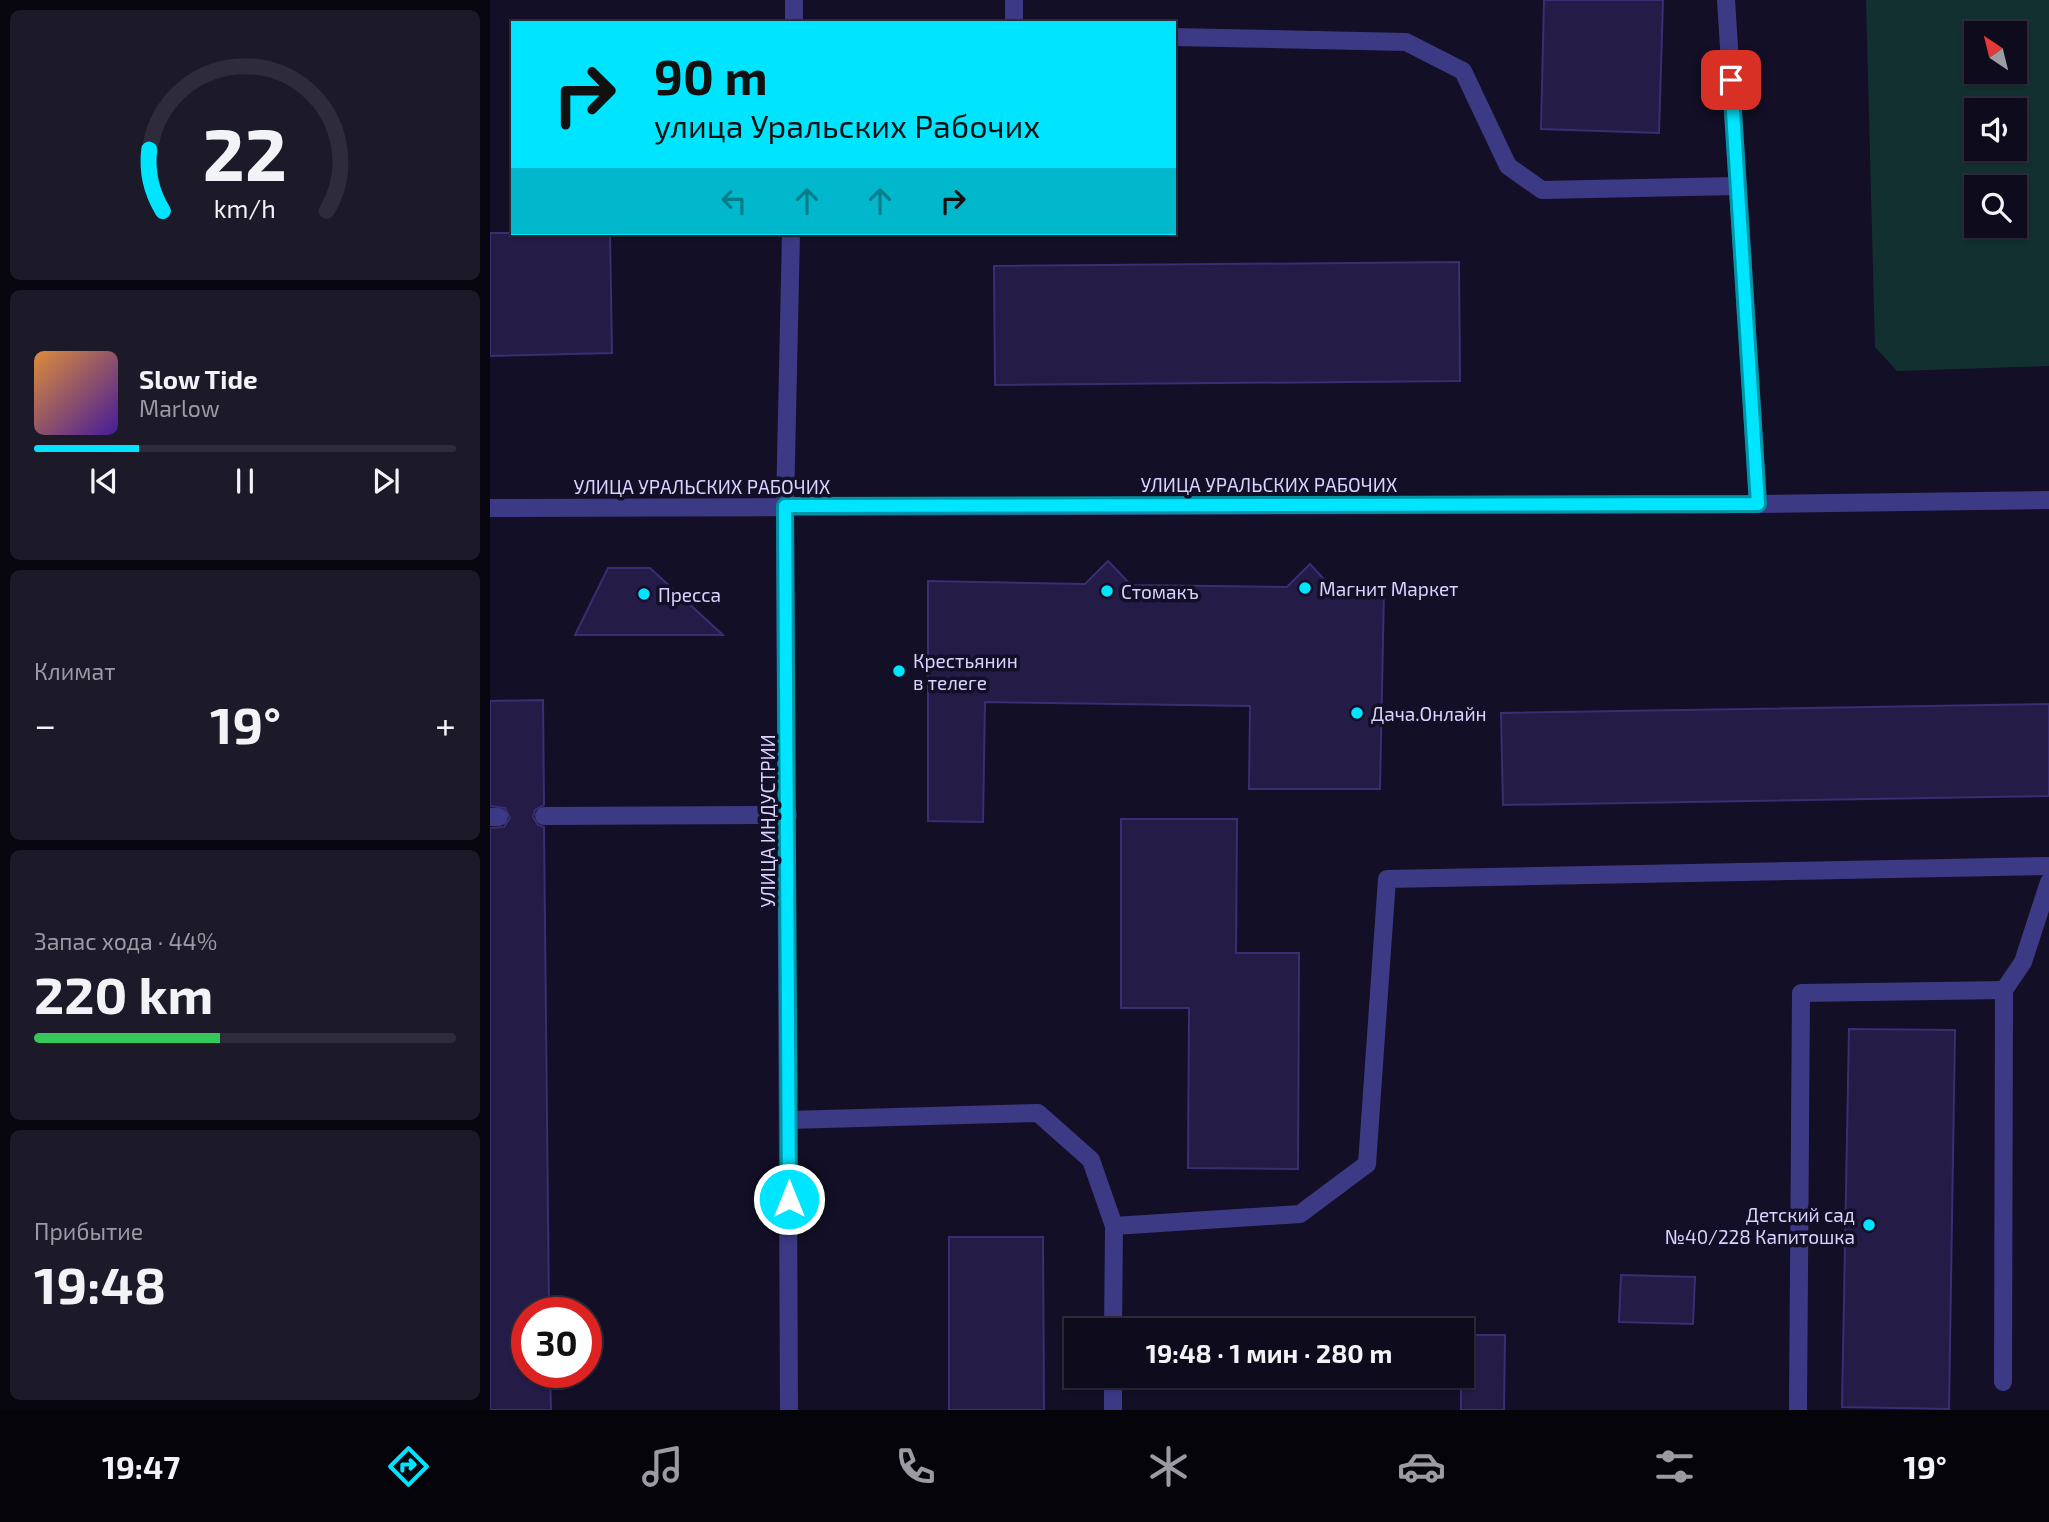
<!DOCTYPE html>
<html lang="ru">
<head>
<meta charset="utf-8">
<style>
  :root { --surface:#0e0b1c; --page:#1c1929; --text:#f1f3f6; --muted:#9b9ba3; --line:#2e2b3b; --accent:#00e5ff }
  body { margin:0; font-family:"Exo 2",sans-serif; background:var(--page); color:var(--text); height:100vh; display:flex; flex-direction:column; font-size:26px; white-space:nowrap }
  * { box-sizing:border-box; margin:0 }
  p { font-size:23px; color:var(--muted) }
  .icon { flex:none; width:38px; height:38px; fill:none; stroke:currentColor; stroke-width:2; stroke-linecap:round; stroke-linejoin:round }
  .map { position:relative; flex:1; overflow:hidden }
  .sheet { display:flex; flex-direction:column; gap:10px; padding:10px; background:#08060f; width:490px }
  .sheet>* { flex:none }
  .top-card { position:absolute; left:21px; top:21px; width:665px; height:214px; border-radius:0px; box-shadow:0 2px 5px #0004,0 0 0 2px var(--line); background:#00e5ff; color:#111; overflow:hidden }
  .needle { width:46px; rotate:325deg }
  .buttons { position:absolute; left:1474px; top:21px; display:grid; gap:14px }
  .buttons a { display:grid; place-items:center; width:63px; height:63px; border-radius:0px; background:var(--surface); box-shadow:0 2px 5px #0004,0 0 0 2px var(--line); font-size:35px }
  .speed { position:absolute; left:21px; top:1297px; display:flex; gap:14px; font-size:35px; font-weight:700; text-align:center }
  .speed>* { display:grid; place-content:center; width:91px; height:91px; border-radius:50%; background:var(--surface); box-shadow:0 2px 5px #0004,0 0 0 2px var(--line); line-height:1 }
  .speed .limit { border:10px solid #d22; background:#fff; color:#111 }
  .pin { position:absolute; display:grid; place-items:center; width:60px; height:60px; color:#fff; margin:-30px; border-radius:14px; box-shadow:0 4px 10px #0006 }
  .me { position:absolute; width:77px; margin:-38px; rotate:0deg; stroke-linejoin:round; filter:drop-shadow(0 0 5px #0008) }
  .turn { display:flex; align-items:center; gap:24px; height:147px; padding:0 28px; font-size:32px }
  .turn .icon { width:91px; height:91px; stroke-width:2.5 }
  .turn b { display:block; font-size:49px; line-height:60px }
  .lanes { display:flex; align-items:center; height:66px; padding:0 28px; background:#0003; justify-content:center; gap:35px; direction:ltr }
  .lanes .off { opacity:.35 }
  .big { font-size:52px; font-weight:700; line-height:1.1 }
  .sheet .card { flex:1; display:flex; flex-direction:column; justify-content:center; gap:10px; min-width:0; padding:0 24px; border-radius:10px; background:var(--page) }
  .sheet .dial { align-items:center; gap:0 }
  .dial svg { height:182px; overflow:visible; fill:none; stroke:var(--line); stroke-width:7; stroke-linecap:round; text-anchor:middle }
  .dial text { fill:var(--text); stroke:none }
  .song { display:flex; align-items:center; gap:21px }
  .cover { width:84px; height:84px; border-radius:10px; background:linear-gradient(135deg,hsl(30 70% 55%),hsl(260 70% 35%)) }
  .played { height:7px; border-radius:4px; background:linear-gradient(90deg,var(--accent) 25%,var(--line) 25%) }
  .keys { display:flex; justify-content:space-around; direction:ltr }
  .heat { display:flex; justify-content:space-between; align-items:center; font-size:38px; direction:ltr }
  .charge { height:10px; border-radius:5px; background:linear-gradient(90deg,#34c759 44%,var(--line) 0) }
  .trip { position:absolute; left:574px; top:1318px; width:410px; height:70px; border-radius:0px; background:var(--surface); box-shadow:0 2px 5px #0004,0 0 0 2px var(--line); font-weight:700; line-height:70px; text-align:center }
  .tab-bar { display:flex; height:112px; justify-content:space-around; align-items:center; background:#06040b; color:var(--muted) }
  .tab-bar .icon { width:49px; height:49px }
  .tab-bar .current { color:var(--accent) }
  .tab-bar b { font-size:32px; color:var(--text) }
  main { display:flex; flex:1; min-height:0 }
  .map>svg:first-child { display:block }
  .green { fill:#12302f; fill-rule:evenodd }
  .building { fill:#241b47; stroke:#3b2d73; stroke-width:2 }
  .lines { fill:none; stroke-linecap:round; stroke-linejoin:round }
  .service { stroke:#3d3a85; stroke-width:18 }
  .minor { stroke:#3d3a85; stroke-width:18 }
  .route-casing { stroke:#0095a6; stroke-width:18 }
  .route { stroke:#00e5ff; stroke-width:12 }
  .poi-dot { fill:#00e5ff; stroke:#130f26; stroke-width:2.5 }
  .labels { text-anchor:middle; dominant-baseline:central; stroke-width:7; stroke-linejoin:round; paint-order:stroke }
  .street-label { font-size:19px; fill:#d9d4ff; stroke:#130f26 }
  .poi-label { font-size:19px; fill:#d9d4ff; stroke:#130f26; text-anchor:start }
</style>
</head>
<body>
<main>
<section class="sheet">
<div class="card dial"><svg viewBox="0 0 100 80">
<path d="M14 69A42 42 0 1 1 86 69"/>
<path d="M14 69A42 42 0 0 1 8 42" stroke="#00e5ff"/>
<text x="50" y="56" font-size="32" font-weight="700">22</text>
<text x="50" y="72" font-size="11">km/h</text>
</svg></div>
<div class="card">
<div class="song"><i class="cover"></i><div><b>Slow Tide</b><p>Marlow</p></div></div>
<div class="played"></div>
<div class="keys"><svg class="icon" aria-label="previous" viewBox="0 0 24 24"><path d="M18 5L8 12l10 7zM5 5v14"/></svg><svg class="icon" aria-label="pause" viewBox="0 0 24 24"><path d="M8 5v14M16 5v14"/></svg><svg class="icon" aria-label="next" viewBox="0 0 24 24"><path d="M6 5l10 7-10 7zM19 5v14"/></svg></div>
</div>
<div class="card"><p>Климат</p>
<div class="heat"><a>−</a><b class="big">19°</b><a>+</a></div>
</div>
<div class="card"><p>Запас хода · 44%</p><b class="big">220 km</b><div class="charge"></div></div>
<div class="card"><p>Прибытие</p><b class="big">19:48</b></div>
</section>
<div class="map">
<svg width="1559" height="1410" viewBox="0 0 1559 1410">
  <rect width="100%" height="100%" fill="#130f26"/>
  <path class="green" d="M1376,0H1559V366L1407,371L1385,347ZM1486,33H1524V72H1486ZM1486,110H1524V149H1486ZM1486,187H1524V226H1486Z"/>
  <g class="building">
    <path d="M1054,0H1173L1169,133L1051,129Z"/>
    <path d="M0,233H120L122,353L0,356Z"/>
    <path d="M969,262L970,381L505,385L504,266Z"/>
    <path d="M618,561L641,585L797,587L820,564L842,588L894,589L890,789H759L760,706L495,702L493,822L438,821V581L595,584Z"/>
    <path d="M118,568H160L233,635H85Z"/>
    <path d="M53,700L54,805L45,810L43,817L48,825L54,827L59,1312H37V1372H60L61,1410H0V828L14,827L20,818L15,808L0,806V701Z"/>
    <path d="M1559,704V796L1013,805L1011,713Z"/>
    <path d="M631,819H747L746,953H809L808,1169L698,1168L699,1008H631Z"/>
    <path d="M1359,1029L1465,1030L1459,1409L1352,1407Z"/>
    <path d="M459,1237H553L554,1410H459Z"/>
    <path d="M1131,1275L1205,1277L1203,1324L1129,1322Z"/>
    <path d="M971,1335H1015L1014,1410H971Z"/>
  </g>
  <g class="lines">
    <g class="service">
      <path d="M1236,0L1268,504"/>
      <path d="M524,23V0"/>
      <path d="M684,37L916,42L973,71L1018,166L1052,190L1247,186"/>
      <path d="M54,816L298,815"/>
      <path d="M0,817H9"/>
      <path d="M299,1120L548,1113L601,1160L624,1226L623,1330"/>
      <path d="M624,1226L810,1214L877,1164L897,879L1559,866"/>
      <path d="M1513,1382L1514,990L1533,962L1559,882"/>
      <path d="M623,1410V1376"/>
      <path d="M1308,1410L1311,993L1514,990"/>
    </g>
    <g class="minor">
      <path d="M304,23V0"/>
      <path d="M0,508L1268,504L1559,500"/>
      <path d="M299,1410L295,506L301,233"/>
    </g>
  </g>
  <g class="lines">
    <g class="route-casing">
      <path id="route" d="M299,1199L295,506L1268,504L1241,80"/>
    </g>
    <use href="#route" class="route"/>
  </g>
  <g class="poi-dot">
    <circle cx="815" cy="588" r="7"/>
    <circle cx="617" cy="591" r="7"/>
    <circle cx="154" cy="594" r="7"/>
    <circle cx="409" cy="671" r="7"/>
    <circle cx="867" cy="713" r="7"/>
    <circle cx="1379" cy="1225" r="7"/>
  </g>
  <g class="labels">
    <g class="street-label">
      <text x="779" y="484">УЛИЦА УРАЛЬСКИХ РАБОЧИХ</text>
      <text x="212" y="486">УЛИЦА УРАЛЬСКИХ РАБОЧИХ</text>
      <text transform="translate(277 821) rotate(-90)">УЛИЦА ИНДУСТРИИ</text>
    </g>
    <g class="poi-label">
      <text x="829" y="588">Магнит Маркет</text>
      <text x="631" y="591">Стомакъ</text>
      <text x="168" y="594">Пресса</text>
      <text x="423" y="660">Крестьянин<tspan x="423" dy="22">в телеге</tspan></text>
      <text x="881" y="713">Дача.Онлайн</text>
      <text x="1365" y="1214" text-anchor="end">Детский сад<tspan x="1365" dy="22">№40/228 Капитошка</tspan></text>
    </g>
  </g>
</svg>
<div class="buttons">
<a><svg class="needle" viewBox="-14 -14 28 28"><path d="M0-13l5 13h-10z" fill="#e53935"/><path d="M0 13l5-13h-10z" fill="#9b9ba3"/></svg></a>
<a><svg class="icon" aria-label="sound" viewBox="0 0 24 24"><path d="M4 9h4l5-4v14l-5-4H4zM17 9q2 3 0 6"/></svg></a>
<a><svg class="icon" aria-label="search" viewBox="0 0 24 24"><circle cx="10" cy="10" r="6"/><path d="M15 15l6 6"/></svg></a>
</div>
<div class="speed"><div class="limit">30</div></div>
<div class="pin" style="left:1241px;top:80px;background:#d93025"><svg class="icon" aria-label="arrive" viewBox="0 0 24 24"><path d="M6 21V4h12l-3 4 3 4H6"/></svg></div>
<svg class="me" style="left:299px;top:1199px" viewBox="-20 -20 40 40"><circle r="17" fill="#00e5ff" stroke="#fff" stroke-width="3"/><path d="M0-11L8 9 0 5-8 9z" fill="#fff"/></svg>
<div class="trip">19:48 · 1 мин · 280 m</div>
<div class="top-card">
<div class="turn"><svg class="icon" aria-label="right" viewBox="0 0 24 24"><path d="M7 20v-9h11M14 6l5 5-5 5"/></svg><div><b>90 m</b>улица Уральских Рабочих</div></div>
<div class="lanes"><svg class="icon off" aria-label="left" viewBox="0 0 24 24"><path d="M17 20v-9H6M10 6l-5 5 5 5"/></svg><svg class="icon off" aria-label="ahead" viewBox="0 0 24 24"><path d="M12 20V5M6 11l6-6 6 6"/></svg><svg class="icon off" aria-label="ahead" viewBox="0 0 24 24"><path d="M12 20V5M6 11l6-6 6 6"/></svg><svg class="icon" aria-label="right" viewBox="0 0 24 24"><path d="M7 20v-9h11M14 6l5 5-5 5"/></svg></div>
</div>
</div>
</main>
<nav class="tab-bar">
<b>19:47</b>
<svg class="icon current" aria-label="directions" viewBox="0 0 24 24"><path d="M12 3l9 9-9 9-9-9zM9 14v-3h6M13 9l2 2-2 2"/></svg>
<svg class="icon" aria-label="music" viewBox="0 0 24 24"><path d="M9 18V5l10-2v13"/><circle cx="6" cy="18" r="3"/><circle cx="16" cy="16" r="3"/></svg>
<svg class="icon" aria-label="phone" viewBox="0 0 24 24"><path d="M5 4h4l2 5-3 2q2 4 5 5l2-3 5 2v4C11 20 4 13 5 4z"/></svg>
<svg class="icon" aria-label="climate" viewBox="0 0 24 24"><path d="M12 3v18M4 7l16 10M4 17L20 7"/></svg>
<svg class="icon" aria-label="car" viewBox="0 0 24 24"><path d="M5 17H2v-5l4-1 3-4h7l3 4 3 1v5h-3M9 17h6M6 11h13"/><circle cx="7" cy="17" r="2"/><circle cx="17" cy="17" r="2"/></svg>
<svg class="icon" aria-label="filters" viewBox="0 0 24 24"><path d="M4 7h16M4 17h16"/><circle cx="9" cy="7" r="2"/><circle cx="15" cy="17" r="2"/></svg>
<b>19°</b>
</nav>
</body>
</html>
